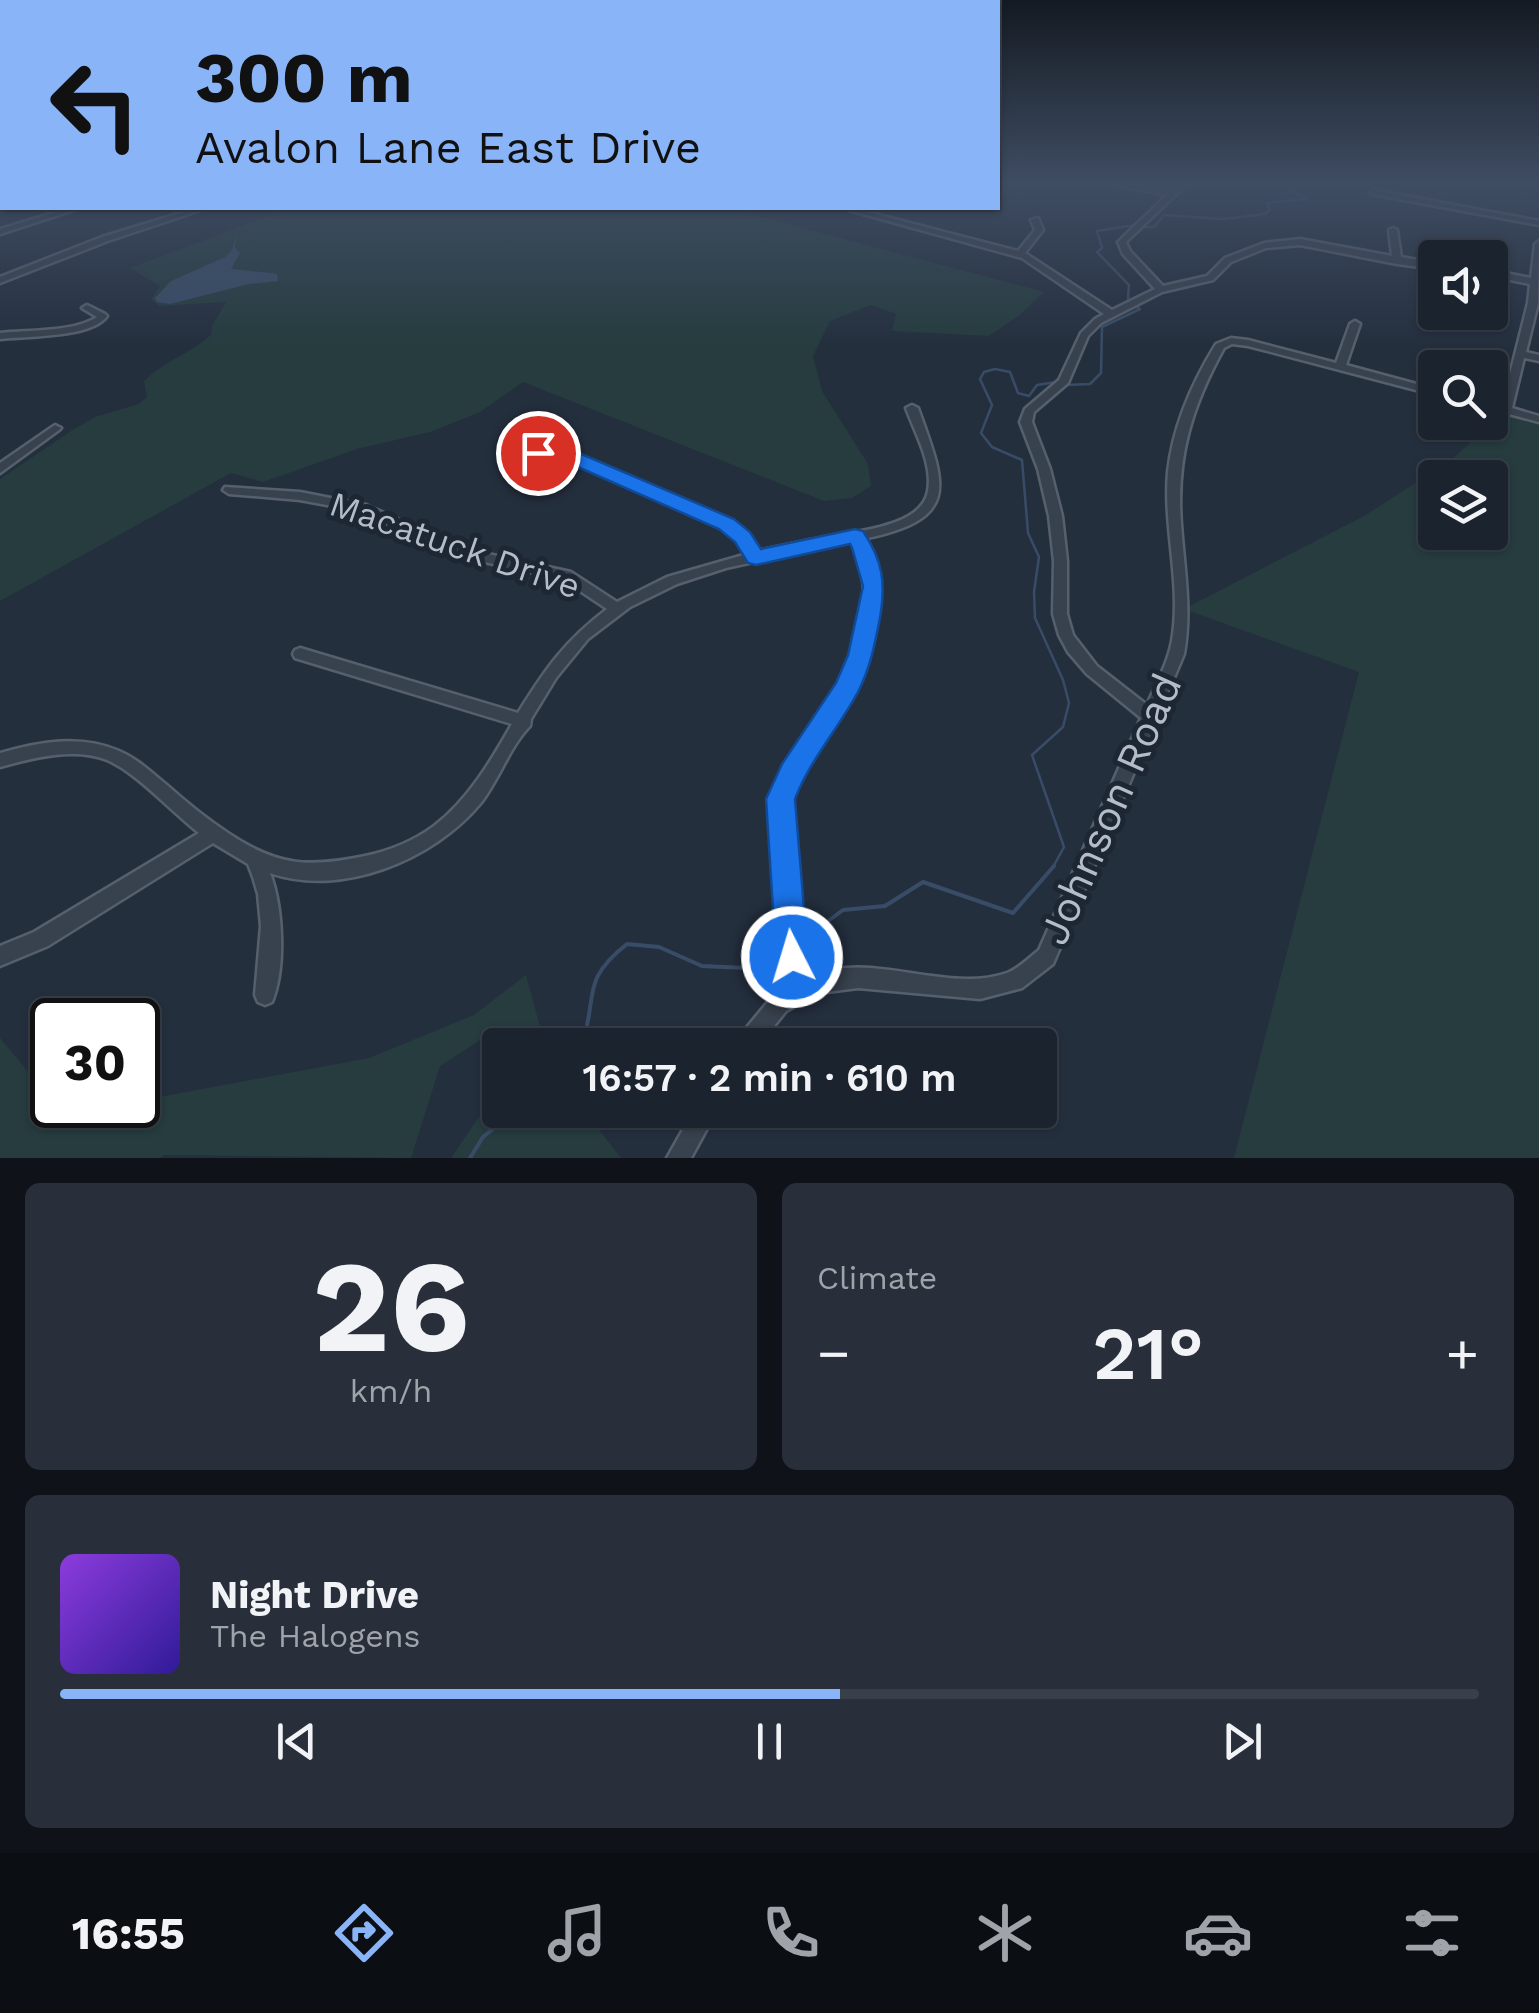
<!DOCTYPE html>
<html lang="en">
<head>
<meta charset="utf-8">
<style>
  :root { --surface:#1b232e; --page:#282f3a; --text:#f1f3f6; --muted:#a0a4aa; --line:#39404a; --accent:#8ab4f8 }
  body { margin:0; font-family:"Work Sans",sans-serif; background:var(--page); color:var(--text); height:100vh; display:flex; flex-direction:column; font-size:38px; white-space:nowrap }
  * { box-sizing:border-box; margin:0 }
  p { font-size:32px; color:var(--muted) }
  .icon { flex:none; width:55px; height:55px; fill:none; stroke:currentColor; stroke-width:2; stroke-linecap:round; stroke-linejoin:round }
  .map { position:relative; height:1158px; overflow:hidden }
  .details { display:flex; flex-direction:column; gap:25px; padding:25px; background:#0f1319; flex:1 }
  .details>* { flex:none }
  .hud { position:absolute; left:0px; top:0px; width:1000px; height:210px; box-shadow:0 2px 8px #0004,0 0 0 2px var(--line); background:#8ab4f8; color:#111; overflow:hidden }
  .controls { position:absolute; left:1418px; top:240px; display:grid; gap:20px }
  .controls a { display:grid; place-items:center; width:90px; height:90px; border-radius:10px; background:var(--surface); box-shadow:0 2px 8px #0004,0 0 0 2px var(--line); font-size:50px }
  .speed { position:absolute; left:30px; top:998px; display:flex; gap:20px; font-size:50px; font-weight:700; text-align:center }
  .speed>* { display:grid; place-content:center; width:130px; height:130px; border-radius:50%; background:var(--surface); box-shadow:0 2px 8px #0004,0 0 0 2px var(--line); line-height:1 }
  .speed .limit { border:5px solid #111; border-radius:15px; background:#fff; color:#111 }
  .pin { position:absolute; display:grid; place-items:center; width:85px; height:85px; color:#fff; margin:-42px; border:5px solid #fff; border-radius:50%; box-shadow:0 2px 10px #0007 }
  .me { position:absolute; width:110px; margin:-55px; rotate:355deg; stroke-linejoin:round; filter:drop-shadow(0 0 8px #0008) }
  .turn { display:flex; align-items:center; gap:35px; height:210px; padding:0 30px; font-size:45px }
  .turn .icon { width:130px; height:130px; stroke-width:2.5 }
  .turn b { display:block; font-size:70px; line-height:85px }
  .big { font-size:75px; font-weight:600; line-height:1.1 }
  .details .card { flex:1; display:flex; flex-direction:column; justify-content:center; gap:15px; min-width:0; padding:0 35px; border-radius:15px; background:var(--page) }
  .details .dial { align-items:center; gap:0 }
  .dial b { font-size:130px; line-height:1 }
  .song { display:flex; align-items:center; gap:30px }
  .cover { width:120px; height:120px; border-radius:15px; background:linear-gradient(135deg,hsl(270 70% 55%),hsl(250 70% 35%)) }
  .played { height:10px; border-radius:5px; background:linear-gradient(90deg,var(--accent) 55%,var(--line) 55%) }
  .keys { display:flex; justify-content:space-around; direction:ltr }
  .heat { display:flex; justify-content:space-between; align-items:center; font-size:55px; direction:ltr }
  .details .tiles { flex:1; display:grid; gap:25px; grid-template-columns:1fr 1fr }
  .card:last-child { grid-column:span 2 }
  .trip { position:absolute; left:482px; top:1028px; width:575px; height:100px; border-radius:10px; background:var(--surface); box-shadow:0 2px 8px #0004,0 0 0 2px var(--line); font-weight:600; line-height:100px; text-align:center }
  .dock { display:flex; height:160px; justify-content:space-around; align-items:center; background:#0b0e12; color:var(--muted) }
  .dock .icon { width:70px; height:70px }
  .dock .selected { color:var(--accent) }
  .dock b { font-size:45px; color:var(--text) }
  .map>svg:first-child { display:block }
  .green { fill:#263c3f; fill-rule:evenodd }
  .water { fill:#394c67 }
  .lines { fill:none; stroke-linecap:round; stroke-linejoin:round }
  .stream-far1 { stroke:#394c67; stroke-width:2.5 }
  .stream { stroke:#394c67; stroke-width:4 }
  .minor-casing { stroke:#565f6c; stroke-width:5 }
  .minor { fill:#38414e; fill-rule:evenodd }
  .route { fill:#1a73e8; stroke:#114b97; stroke-width:2.5 }
  .labels { text-anchor:middle; dominant-baseline:central; stroke-width:10; stroke-linejoin:round; paint-order:stroke }
  .street-label { font-size:35px; fill:#b4bcc9; stroke:#1d2633 }
  .near-street-label { font-size:42px; fill:#b4bcc9; stroke:#1d2633 }
</style>
</head>
<body>
<div class="map">
<svg width="1539" height="1158" viewBox="0 0 1539 1158">
  <rect width="100%" height="100%" fill="#242f3e"/>
  <g class="green">
    <path d="M290,208H727L1044,292L1020,315L989,336L892,331L896,314L871,305L830,321L813,356L822,391L868,464L871,486L852,498L824,501L523,382L480,412L430,432L357,449L263,482L231,473L0,601V479L74,429L95,417L139,404L147,397L144,381C166,360 190,354 212,334V326L226,302L159,306L151,299L160,286L130,268Z"/>
    <path d="M1506,410L1539,419V1158H1234L1359,672L1184,609L1364,516L1450,461ZM1435,478H1490V532H1435Z"/>
    <path d="M526,975L545,1045H500V1048L482,1039L440,1066L411,1158L164,1155L160,1158H0V1038L34,1079L52,1091V1105H73L83,1111L138,1105V1101L369,1058L474,1015Z"/>
    <path d="M500,1086V1110H584L621,1158H451Z"/>
  </g>
  <path class="water" d="M236,235L235,248L240,253L231,269L272,273L277,274L278,281L249,284L170,304L157,302L155,298L171,281L225,257L232,250Z"/>
  <g class="lines">
    <g class="stream-far1">
      <path d="M1145,227H1154L1164,215L1224,219L1265,214L1270,210L1267,203L1306,199L1282,184"/>
      <path d="M1128,299L1129,285L1097,252L1102,248L1097,231L1134,225"/>
      <path d="M1067,385L1090,384L1101,373L1102,327L1140,309L1136,306"/>
      <path d="M1052,869L1064,847L1032,755L1063,727L1069,703L1063,680L1035,618L1034,592L1039,557L1028,533L1022,460L992,447L981,433L992,405L980,379L984,372L995,369L1010,372L1018,393L1029,396L1037,385L1056,382"/>
    </g>
    <g class="stream">
      <path d="M799,932L820,927L843,910L885,906L923,882L1013,913L1054,866"/>
      <path d="M582,1045C598,996 580,981 627,944L659,947L702,966L746,968L781,936"/>
      <path d="M470,1158L483,1137L516,1110"/>
    </g>
    <g class="minor-casing">
      <g id="minor">
        <path d="M1109,184H1127L1171,191L1179,184H1187L1126,242L1130,251L1163,286L1207,276L1225,258L1264,243L1300,239L1392,256L1389,230L1393,228L1397,230L1401,257L1435,263V269L1397,264L1300,245L1266,248L1231,262L1213,280L1162,292L1101,323L1088,336L1068,383L1034,412L1032,422L1050,469L1062,516L1067,561V614L1073,635L1097,666L1147,705C1156,684 1168,663 1172,641C1182,585 1163,528 1168,472C1173,426 1192,383 1216,344L1231,338L1248,340L1336,363L1350,324L1355,321L1360,324L1346,365L1435,389V395L1248,346L1232,344L1224,348C1192,406 1176,457 1181,524C1184,568 1192,610 1184,654L1053,964L1022,988L980,999L858,988L819,993L786,1011L759,1045H734L738,1038L772,997L785,990C782,944 779,898 776,852C775,835 770,815 773,799C776,775 796,751 809,732C850,675 884,610 851,541L726,568L677,584L630,607L588,639L556,678L531,719L530,726C510,746 499,780 480,804C433,860 341,898 270,873C283,907 286,968 272,1002L265,1005L258,1002L255,995L261,926L258,894L253,877L248,864L213,843L48,946L0,966V946L34,932L199,833C173,813 136,772 107,760C74,747 33,758 0,767V753C39,742 80,734 119,751C138,759 153,774 168,786C187,803 207,819 228,833C277,866 309,868 365,856C389,851 414,841 434,826C468,800 491,761 512,724L295,658L293,654L295,650L300,648L518,713C546,668 565,641 607,609L562,579L457,556L359,511L300,500L229,494L223,490L225,487L300,492L366,505L465,549L571,572L617,602L667,577L747,554L738,540L721,527L563,457H539L512,466L508,465L506,462L508,459L538,449L569,452L731,521L748,534L758,551C781,546 804,541 827,537C856,531 922,527 928,491C933,463 915,433 906,408L912,405L918,408C946,486 962,519 863,539C898,609 867,672 827,732C813,754 797,774 790,799L804,979C868,947 942,995 1007,973C1018,969 1029,958 1039,950L1141,718L1087,674L1068,652L1059,635L1053,614L1054,561L1049,516L1038,469L1020,422L1025,409L1059,380L1081,333L1095,319L1104,314L1022,258L841,208H852L1018,251L1035,230L1031,220L1038,218L1043,230L1025,253L1112,310L1155,289L1123,254L1118,242L1167,195Z"/>
        <rect x="0" y="189" width="2" height="5"/>
        <path d="M1374,190L1539,221V225L1371,194L1370,192Z"/>
        <path d="M70,208H80L0,234V229Z"/>
        <path d="M197,208H207L108,241L0,283V277L102,237Z"/>
        <path d="M1539,241L1538,303L1526,352L1539,355V361L1524,358L1512,408L1539,416V422L1490,409V403L1502,406L1528,303L1530,284L1490,276V270L1531,278L1535,244Z"/>
        <path d="M87,305L105,314L107,316C92,338 26,336 0,339V333C27,330 75,332 97,317L82,308Z"/>
        <path d="M55,425L61,428L59,430L0,473V463Z"/>
        <path d="M694,1110H717L691,1158H667Z"/>
      </g>
    </g>
    <use href="#minor" class="minor"/>
  </g>
  <linearGradient id="sky" x2="0" y2="1"><stop stop-color="#141a22"/><stop offset="0.53" stop-color="#3f4d63"/><stop offset="1" stop-color="#3f4d63" stop-opacity="0"/></linearGradient>
  <rect width="1539" height="346" fill="url(#sky)"/>
  <path class="route" d="M538,447L572,450L734,519L750,532L761,549L855,529L863,531C883,561 886,583 880,618C875,644 870,669 858,692C838,729 810,760 795,799L808,957L804,968L792,973L780,968L776,957L766,799L782,764L836,683L848,655L863,586L852,548L850,544L756,565L748,563L735,542L719,529L562,460L531,457V449Z"/>
  <g class="labels">
    <g class="street-label">
      <text transform="translate(455 545) rotate(19)">Macatuck Drive</text>
    </g>
    <g class="near-street-label">
      <text transform="translate(1110 809) rotate(-66)">Johnson Road</text>
    </g>
  </g>
</svg>
<div class="controls">
<a><svg class="icon" aria-label="sound" viewBox="0 0 24 24"><path d="M4 9h4l5-4v14l-5-4H4zM17 9q2 3 0 6"/></svg></a>
<a><svg class="icon" aria-label="search" viewBox="0 0 24 24"><circle cx="10" cy="10" r="6"/><path d="M15 15l6 6"/></svg></a>
<a><svg class="icon" aria-label="layers" viewBox="0 0 24 24"><path d="M12 4l9 5-9 5-9-5zM3 14l9 5 9-5"/></svg></a>
</div>
<div class="speed"><div class="limit">30</div></div>
<div class="pin" style="left:538px;top:453px;background:#d93025"><svg class="icon" aria-label="arrive" viewBox="0 0 24 24"><path d="M6 21V4h12l-3 4 3 4H6"/></svg></div>
<svg class="me" style="left:792px;top:957px" viewBox="-20 -20 40 40"><circle r="17" fill="#1a73e8" stroke="#fff" stroke-width="3"/><path d="M0-11L8 9 0 5-8 9z" fill="#fff"/></svg>
<div class="trip">16:57 · 2 min · 610 m</div>
<div class="hud">
<div class="turn"><svg class="icon" aria-label="left" viewBox="0 0 24 24"><path d="M17 20v-9H6M10 6l-5 5 5 5"/></svg><div><b>300 m</b>Avalon Lane East Drive</div></div>
</div>
</div>
<section class="details">
<div class="tiles">
<div class="card dial"><b>26</b><p>km/h</p></div>
<div class="card"><p>Climate</p>
<div class="heat"><a>−</a><b class="big">21°</b><a>+</a></div>
</div>
<div class="card">
<div class="song"><i class="cover"></i><div><b>Night Drive</b><p>The Halogens</p></div></div>
<div class="played"></div>
<div class="keys"><svg class="icon" aria-label="previous" viewBox="0 0 24 24"><path d="M18 5L8 12l10 7zM5 5v14"/></svg><svg class="icon" aria-label="pause" viewBox="0 0 24 24"><path d="M8 5v14M16 5v14"/></svg><svg class="icon" aria-label="next" viewBox="0 0 24 24"><path d="M6 5l10 7-10 7zM19 5v14"/></svg></div>
</div>
</div>
</section>
<nav class="dock">
<b>16:55</b>
<svg class="icon selected" aria-label="directions" viewBox="0 0 24 24"><path d="M12 3l9 9-9 9-9-9zM9 14v-3h6M13 9l2 2-2 2"/></svg>
<svg class="icon" aria-label="music" viewBox="0 0 24 24"><path d="M9 18V5l10-2v13"/><circle cx="6" cy="18" r="3"/><circle cx="16" cy="16" r="3"/></svg>
<svg class="icon" aria-label="phone" viewBox="0 0 24 24"><path d="M5 4h4l2 5-3 2q2 4 5 5l2-3 5 2v4C11 20 4 13 5 4z"/></svg>
<svg class="icon" aria-label="climate" viewBox="0 0 24 24"><path d="M12 3v18M4 7l16 10M4 17L20 7"/></svg>
<svg class="icon" aria-label="car" viewBox="0 0 24 24"><path d="M5 17H2v-5l4-1 3-4h7l3 4 3 1v5h-3M9 17h6M6 11h13"/><circle cx="7" cy="17" r="2"/><circle cx="17" cy="17" r="2"/></svg>
<svg class="icon" aria-label="filters" viewBox="0 0 24 24"><path d="M4 7h16M4 17h16"/><circle cx="9" cy="7" r="2"/><circle cx="15" cy="17" r="2"/></svg>
</nav>
</body>
</html>
